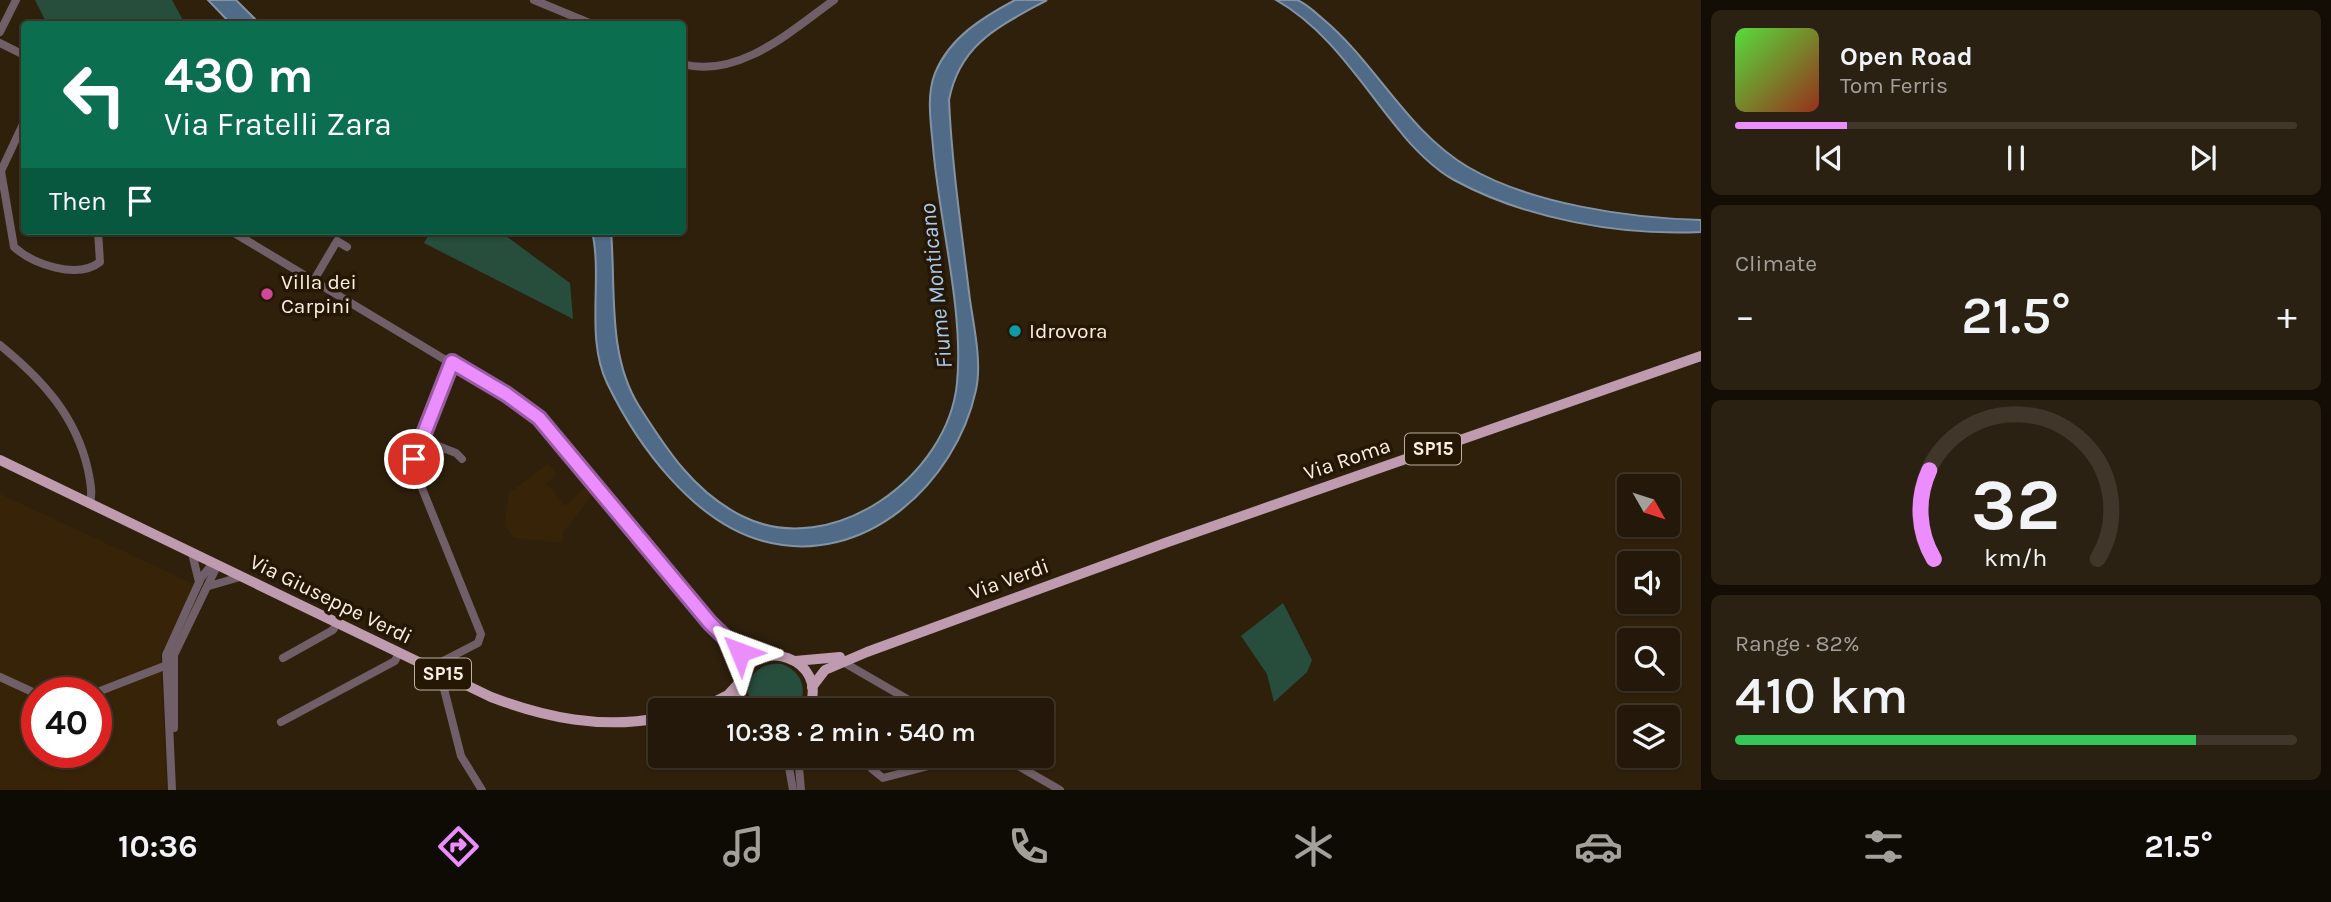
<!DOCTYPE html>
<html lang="en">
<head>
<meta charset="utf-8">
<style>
  :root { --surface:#231809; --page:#2b2112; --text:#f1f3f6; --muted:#a3a09c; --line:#40372a; --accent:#eb8dfc }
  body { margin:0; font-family:Karla,sans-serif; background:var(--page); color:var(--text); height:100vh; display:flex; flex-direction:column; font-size:26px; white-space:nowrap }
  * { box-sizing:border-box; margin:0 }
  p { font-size:23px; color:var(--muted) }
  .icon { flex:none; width:38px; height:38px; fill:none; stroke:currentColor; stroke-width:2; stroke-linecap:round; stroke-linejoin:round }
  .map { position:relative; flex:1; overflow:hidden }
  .drawer { display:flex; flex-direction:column; gap:10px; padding:10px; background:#130d05; width:630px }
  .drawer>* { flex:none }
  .top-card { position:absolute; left:21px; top:21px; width:665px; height:214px; border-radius:7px; box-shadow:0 2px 5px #0004,0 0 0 2px var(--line); background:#0b6e4f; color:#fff; overflow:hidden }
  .needle { width:46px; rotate:129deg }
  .controls { position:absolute; left:1617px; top:474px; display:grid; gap:14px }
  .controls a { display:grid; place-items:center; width:63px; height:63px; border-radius:7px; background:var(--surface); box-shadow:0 2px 5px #0004,0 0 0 2px var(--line); font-size:35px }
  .speed { position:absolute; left:21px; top:677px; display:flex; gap:14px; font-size:35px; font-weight:700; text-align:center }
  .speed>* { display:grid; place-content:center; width:91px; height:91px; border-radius:50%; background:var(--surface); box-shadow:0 2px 5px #0004,0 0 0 2px var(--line); line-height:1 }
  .speed .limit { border:10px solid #d22; background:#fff; color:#111 }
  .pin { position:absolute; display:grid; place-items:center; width:60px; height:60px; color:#fff; margin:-30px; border:4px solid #fff; border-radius:50%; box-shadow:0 2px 7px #0007 }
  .me { position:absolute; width:77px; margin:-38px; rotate:314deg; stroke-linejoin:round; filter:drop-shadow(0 0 5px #0008) }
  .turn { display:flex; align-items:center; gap:24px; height:147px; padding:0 28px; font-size:32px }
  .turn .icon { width:91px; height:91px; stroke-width:2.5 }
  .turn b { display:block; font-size:49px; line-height:60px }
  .then { display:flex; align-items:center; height:66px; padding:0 28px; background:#0003; gap:14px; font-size:26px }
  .big { font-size:52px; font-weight:600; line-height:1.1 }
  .drawer .widget { flex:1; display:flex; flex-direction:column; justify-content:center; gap:10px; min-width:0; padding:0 24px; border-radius:10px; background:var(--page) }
  .drawer .dial { align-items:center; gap:0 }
  .dial svg { height:182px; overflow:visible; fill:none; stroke:var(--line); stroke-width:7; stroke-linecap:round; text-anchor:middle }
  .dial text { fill:var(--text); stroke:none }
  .song { display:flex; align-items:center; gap:21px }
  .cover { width:84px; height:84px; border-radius:10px; background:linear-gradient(135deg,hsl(110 70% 55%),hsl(10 70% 35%)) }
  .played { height:7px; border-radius:4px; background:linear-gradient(90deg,var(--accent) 20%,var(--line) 20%) }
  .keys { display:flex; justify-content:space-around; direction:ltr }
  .heat { display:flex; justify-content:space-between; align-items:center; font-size:38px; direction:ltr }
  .charge { height:10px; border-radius:5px; background:linear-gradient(90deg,#34c759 82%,var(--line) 0) }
  .trip { position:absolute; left:648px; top:698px; width:406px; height:70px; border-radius:7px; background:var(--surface); box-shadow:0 2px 5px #0004,0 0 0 2px var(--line); font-weight:600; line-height:70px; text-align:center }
  .dock { display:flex; height:112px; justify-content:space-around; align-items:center; background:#0e0a04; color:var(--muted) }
  .dock .icon { width:49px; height:49px }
  .dock .on { color:var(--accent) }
  .dock b { font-size:32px; color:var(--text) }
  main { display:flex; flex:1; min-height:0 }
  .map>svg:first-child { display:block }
  .built { fill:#372408; fill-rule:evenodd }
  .green { fill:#274d3d }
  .water { fill:#506b88; stroke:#8393a4; stroke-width:2 }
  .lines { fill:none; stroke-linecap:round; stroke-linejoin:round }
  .minor { stroke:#705f68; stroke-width:8 }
  .major { stroke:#be9bae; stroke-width:10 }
  .route-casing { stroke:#995ca4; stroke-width:18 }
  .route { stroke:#eb8dfc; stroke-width:12 }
  .hotel-dot { fill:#d1479c; stroke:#251704; stroke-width:2.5 }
  .culture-dot { fill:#0f9aa8; stroke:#251704; stroke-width:2.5 }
  .labels { text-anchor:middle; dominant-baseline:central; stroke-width:7; stroke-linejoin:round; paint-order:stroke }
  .shield { fill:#251704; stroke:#bbafa1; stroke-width:2 }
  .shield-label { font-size:19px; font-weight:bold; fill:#fbf0e4 }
  .poi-label { font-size:21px; fill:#fbf0e4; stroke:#251704; text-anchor:start }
  .street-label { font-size:21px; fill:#fbf0e4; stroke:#251704 }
  .water-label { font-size:23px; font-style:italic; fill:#a7ccf4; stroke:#251704 }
</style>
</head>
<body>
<main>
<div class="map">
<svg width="1701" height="790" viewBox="0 0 1701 790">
  <rect width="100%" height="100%" fill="#2f200c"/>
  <g class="built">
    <path d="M548,464L557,474L546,483L565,506L588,485L595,492L563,532L562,543L514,538L504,525L509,493Z"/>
    <path d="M0,494L196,585L160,655L167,790H0ZM37,693H96V752H37Z"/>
  </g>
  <g class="green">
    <path d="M35,0H172L185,24H47Z"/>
    <path d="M431,231H499L570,283L573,319L424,243Z"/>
    <path d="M1283,603L1312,660L1307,672L1274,702L1267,674L1241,636Z"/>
    <path d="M782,664C803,672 809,692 796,710H755L747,691C750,672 762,662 782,664Z"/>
  </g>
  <g class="water">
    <path d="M208,0H236L260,24H231Z"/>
    <path d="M1015,0H1047C1000,26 960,43 949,100C952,167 962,234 970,300C974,327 982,363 976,390C956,483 864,569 763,541C693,522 637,445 607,383C585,337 603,279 592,231H611C616,289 607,355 639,406C667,450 694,492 742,516C832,561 948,476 957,383C964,311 939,220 933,147C931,123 926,96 935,73C950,37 983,17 1015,0Z"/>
    <path d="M1276,0C1282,0 1291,0 1297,0C1306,3 1316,13 1323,19C1376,63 1407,131 1468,167C1531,204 1629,218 1701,220V232C1620,236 1526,219 1454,180C1435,170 1412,147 1399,130C1361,84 1329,30 1276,0Z"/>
  </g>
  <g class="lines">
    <g class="minor">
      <path d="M534,0L592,24"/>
      <path d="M0,32L16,0"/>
      <path d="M0,43L24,55"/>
      <path d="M682,64C739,79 791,31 834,0"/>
      <path d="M24,122L1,171L14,247C33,264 77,280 100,262L98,231"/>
      <path d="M231,231L532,412L739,655L747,669"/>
      <path d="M314,280L337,241L347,247"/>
      <path d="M0,345C42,379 76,416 88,470C90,481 93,492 90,502"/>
      <path d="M452,362L421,436L413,466L481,634L478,643L443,661L440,673L461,756L482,790"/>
      <path d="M420,439L456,453L462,459"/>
      <path d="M192,553L199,582"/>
      <path d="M209,586L240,577"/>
      <path d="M283,658L333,630L337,623"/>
      <path d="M843,662L926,710"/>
      <path d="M0,677L37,694"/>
      <path d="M95,693L167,665"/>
      <path d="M281,722L395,661L399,653"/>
      <path d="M174,728V655L217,566"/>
      <path d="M787,756L793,790"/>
      <path d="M798,756L801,790"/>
      <path d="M863,756L872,769L883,778L966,756"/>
      <path d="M1001,756L1060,790"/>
      <path d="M799,763L822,756"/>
      <path d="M172,790L166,655L201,578L213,563"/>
    </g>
    <g class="major">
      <path d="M0,460L491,697C546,718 601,729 660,718"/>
      <path d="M795,661L840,657"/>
      <path d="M812,687L825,670L867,652L1165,543L1701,356"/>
      <path d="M698,710L728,695L739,683"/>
      <path d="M744,710C739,702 738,693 740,684C751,632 833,658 808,710"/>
    </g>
  </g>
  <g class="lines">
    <g class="route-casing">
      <path id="route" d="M414,459L452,362L506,394L539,418L710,623L740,652"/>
    </g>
    <use href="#route" class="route"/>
  </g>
  <circle class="hotel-dot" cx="267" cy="294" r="7"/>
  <circle class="culture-dot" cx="1015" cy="331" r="7"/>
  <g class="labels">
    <g class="shield">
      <rect x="1405" y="433.5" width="56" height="31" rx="5"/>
      <rect x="415" y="658.5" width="56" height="31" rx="5"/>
    </g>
    <g class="shield-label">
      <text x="1433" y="449">SP15</text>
      <text x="443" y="674">SP15</text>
    </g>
    <g class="poi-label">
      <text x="281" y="282">Villa dei<tspan x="281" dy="24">Carpini</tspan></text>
      <text x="1029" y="331">Idrovora</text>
    </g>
    <g class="street-label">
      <text transform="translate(1347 459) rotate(-19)">Via Roma</text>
      <text transform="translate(1009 579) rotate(-20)">Via Verdi</text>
      <text transform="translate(331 599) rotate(26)">Via Giuseppe Verdi</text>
    </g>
    <g class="water-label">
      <text transform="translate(936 286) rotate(-96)">Fiume Monticano</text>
    </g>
  </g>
</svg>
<div class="controls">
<a><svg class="needle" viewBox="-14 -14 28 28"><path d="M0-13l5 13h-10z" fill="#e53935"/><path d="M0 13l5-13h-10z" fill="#a3a09c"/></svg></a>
<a><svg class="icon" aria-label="sound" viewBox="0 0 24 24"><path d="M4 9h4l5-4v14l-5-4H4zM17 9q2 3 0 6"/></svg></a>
<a><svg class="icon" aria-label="search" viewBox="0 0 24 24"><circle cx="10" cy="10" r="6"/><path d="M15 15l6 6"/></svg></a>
<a><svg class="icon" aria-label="layers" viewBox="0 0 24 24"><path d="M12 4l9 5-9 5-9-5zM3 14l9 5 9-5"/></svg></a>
</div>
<div class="speed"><div class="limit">40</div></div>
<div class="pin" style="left:414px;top:459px;background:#d93025"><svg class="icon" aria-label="arrive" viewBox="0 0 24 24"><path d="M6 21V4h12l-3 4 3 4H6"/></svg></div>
<svg class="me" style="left:740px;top:652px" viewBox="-20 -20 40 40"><path d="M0-17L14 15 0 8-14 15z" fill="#eb8dfc" stroke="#fff" stroke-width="4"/></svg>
<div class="trip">10:38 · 2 min · 540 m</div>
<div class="top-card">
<div class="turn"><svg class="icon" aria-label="left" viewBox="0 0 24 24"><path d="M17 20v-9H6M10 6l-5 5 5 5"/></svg><div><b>430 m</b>Via Fratelli Zara</div></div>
<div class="then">Then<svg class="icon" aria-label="arrive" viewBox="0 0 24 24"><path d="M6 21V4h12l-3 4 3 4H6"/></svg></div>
</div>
</div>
<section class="drawer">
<div class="widget">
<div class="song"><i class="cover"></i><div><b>Open Road</b><p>Tom Ferris</p></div></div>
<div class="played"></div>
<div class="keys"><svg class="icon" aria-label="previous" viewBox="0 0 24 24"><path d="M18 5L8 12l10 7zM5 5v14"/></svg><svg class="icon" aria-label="pause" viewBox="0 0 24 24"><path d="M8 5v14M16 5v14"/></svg><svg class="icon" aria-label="next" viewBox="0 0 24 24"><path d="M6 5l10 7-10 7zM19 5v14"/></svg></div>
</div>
<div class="widget"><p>Climate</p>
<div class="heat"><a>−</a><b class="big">21.5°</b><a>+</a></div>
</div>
<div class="widget dial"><svg viewBox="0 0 100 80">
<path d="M14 69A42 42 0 1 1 86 69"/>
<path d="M14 69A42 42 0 0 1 12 30" stroke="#eb8dfc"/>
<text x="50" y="56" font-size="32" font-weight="700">32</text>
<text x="50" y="72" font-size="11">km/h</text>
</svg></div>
<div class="widget"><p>Range · 82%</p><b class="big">410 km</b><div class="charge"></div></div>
</section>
</main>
<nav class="dock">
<b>10:36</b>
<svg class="icon on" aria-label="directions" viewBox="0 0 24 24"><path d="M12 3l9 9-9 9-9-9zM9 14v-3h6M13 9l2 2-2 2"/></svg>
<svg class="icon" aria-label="music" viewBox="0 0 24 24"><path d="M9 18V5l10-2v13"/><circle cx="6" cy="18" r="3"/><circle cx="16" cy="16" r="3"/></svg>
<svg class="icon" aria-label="phone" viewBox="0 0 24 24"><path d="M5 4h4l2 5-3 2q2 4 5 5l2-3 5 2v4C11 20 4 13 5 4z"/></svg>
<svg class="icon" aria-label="climate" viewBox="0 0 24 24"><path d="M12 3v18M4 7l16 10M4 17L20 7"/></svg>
<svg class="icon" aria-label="car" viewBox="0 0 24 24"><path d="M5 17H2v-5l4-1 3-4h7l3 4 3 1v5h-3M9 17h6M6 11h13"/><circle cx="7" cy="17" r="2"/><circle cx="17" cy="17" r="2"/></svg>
<svg class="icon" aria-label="filters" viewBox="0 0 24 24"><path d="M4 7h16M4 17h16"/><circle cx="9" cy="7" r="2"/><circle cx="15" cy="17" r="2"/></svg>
<b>21.5°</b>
</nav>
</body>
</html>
